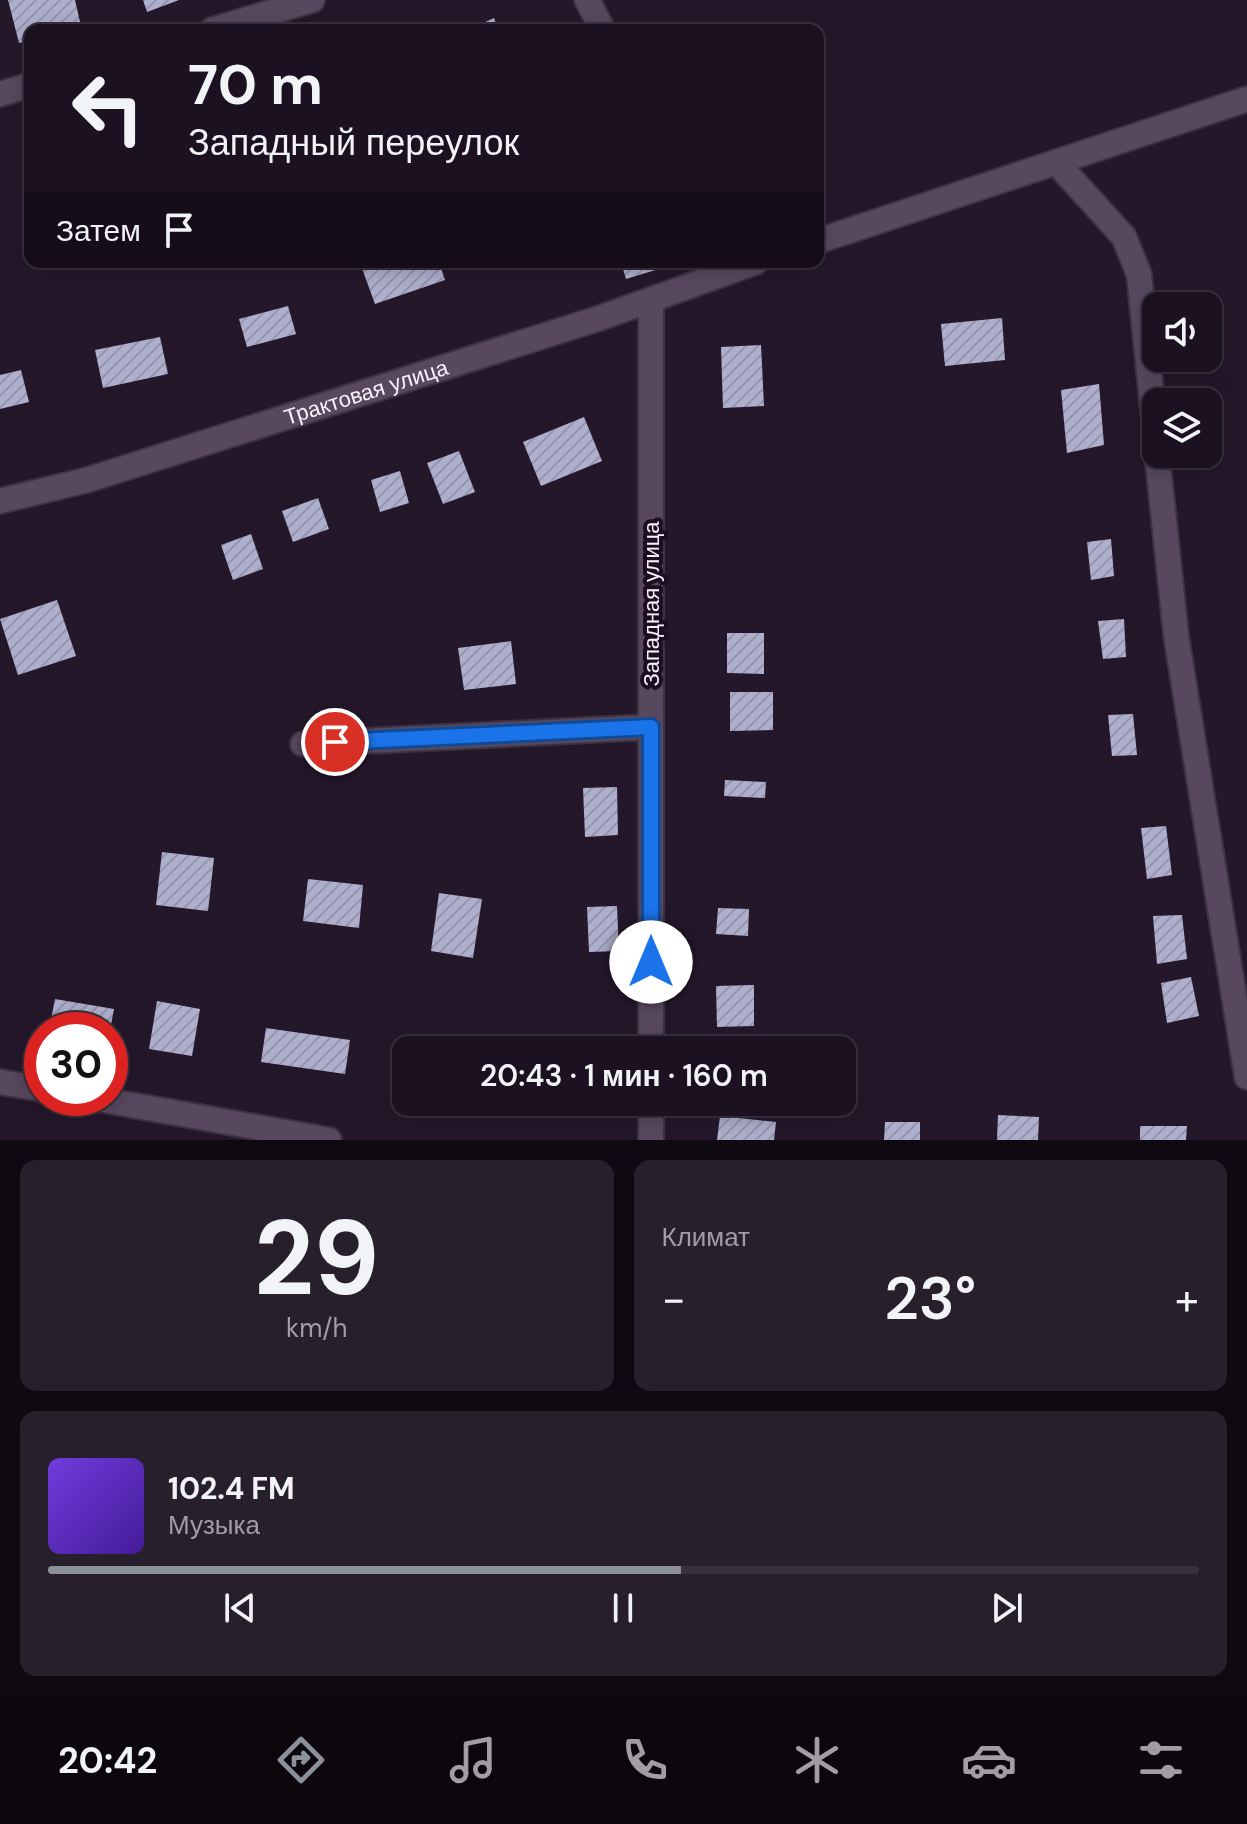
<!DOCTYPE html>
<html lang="ru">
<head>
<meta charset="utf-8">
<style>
  :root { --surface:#1b1120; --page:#281f2d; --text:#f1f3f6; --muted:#a09da5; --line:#39313e; --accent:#8c9099 }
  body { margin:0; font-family:"DM Sans",sans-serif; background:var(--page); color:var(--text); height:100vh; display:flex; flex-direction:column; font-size:30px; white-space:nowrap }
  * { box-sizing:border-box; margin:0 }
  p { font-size:26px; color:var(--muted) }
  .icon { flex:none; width:44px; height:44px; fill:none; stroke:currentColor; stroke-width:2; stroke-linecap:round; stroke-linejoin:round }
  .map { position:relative; height:1140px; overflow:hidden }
  .drawer { display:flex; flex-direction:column; gap:20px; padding:20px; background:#0f0912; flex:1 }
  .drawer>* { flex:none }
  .hud { position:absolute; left:24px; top:24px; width:800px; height:244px; border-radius:16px; box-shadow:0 4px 20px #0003,0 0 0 2px var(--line); background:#1b1120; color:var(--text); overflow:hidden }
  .controls { position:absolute; left:1142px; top:292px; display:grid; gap:16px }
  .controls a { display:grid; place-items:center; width:80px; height:80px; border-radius:16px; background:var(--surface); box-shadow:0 4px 20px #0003,0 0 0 2px var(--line); font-size:40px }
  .speed { position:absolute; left:24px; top:1012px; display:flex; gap:16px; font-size:40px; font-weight:700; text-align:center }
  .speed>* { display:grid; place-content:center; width:104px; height:104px; border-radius:50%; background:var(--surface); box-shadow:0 4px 20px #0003,0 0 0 2px var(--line); line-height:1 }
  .speed .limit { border:12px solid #d22; background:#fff; color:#111 }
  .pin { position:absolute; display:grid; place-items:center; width:68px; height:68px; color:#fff; margin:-34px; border:4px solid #fff; border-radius:50%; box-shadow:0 2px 8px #0007 }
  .me { position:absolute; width:88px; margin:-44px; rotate:0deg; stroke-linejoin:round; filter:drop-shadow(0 0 6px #0008) }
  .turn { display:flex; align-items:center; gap:28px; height:168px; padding:0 32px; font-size:36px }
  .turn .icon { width:104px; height:104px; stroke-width:2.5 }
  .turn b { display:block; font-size:56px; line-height:68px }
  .then { display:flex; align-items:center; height:76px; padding:0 32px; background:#0003; gap:16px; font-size:30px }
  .big { font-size:60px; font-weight:600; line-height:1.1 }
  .drawer .card { flex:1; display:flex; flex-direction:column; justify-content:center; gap:12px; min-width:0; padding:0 28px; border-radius:16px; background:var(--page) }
  .drawer .dial { align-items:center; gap:0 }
  .dial b { font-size:104px; line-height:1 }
  .song { display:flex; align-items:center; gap:24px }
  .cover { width:96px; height:96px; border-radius:12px; background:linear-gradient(135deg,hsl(260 70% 55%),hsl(260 70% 35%)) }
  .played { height:8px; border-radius:4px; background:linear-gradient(90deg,var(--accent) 55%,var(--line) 55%) }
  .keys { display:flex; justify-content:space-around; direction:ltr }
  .heat { display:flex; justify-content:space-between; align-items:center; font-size:44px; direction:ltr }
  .drawer .tiles { flex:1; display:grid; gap:20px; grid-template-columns:1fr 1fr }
  .card:last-child { grid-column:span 2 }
  .trip { position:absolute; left:392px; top:1036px; width:464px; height:80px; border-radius:16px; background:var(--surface); box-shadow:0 4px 20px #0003,0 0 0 2px var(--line); font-weight:600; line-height:80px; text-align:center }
  .menu { display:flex; height:128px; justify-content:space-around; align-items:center; background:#0b070d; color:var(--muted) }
  .menu .icon { width:56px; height:56px }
  .menu .current { color:var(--accent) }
  .menu b { font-size:36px; color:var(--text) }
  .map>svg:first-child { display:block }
  .building { fill:url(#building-hatch) }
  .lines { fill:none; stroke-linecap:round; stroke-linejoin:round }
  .minor-casing { stroke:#3c3241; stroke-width:28 }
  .minor { stroke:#57485e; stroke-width:24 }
  .route-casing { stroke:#114b97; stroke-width:20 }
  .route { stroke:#1a73e8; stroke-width:14 }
  .labels { text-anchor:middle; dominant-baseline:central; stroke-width:8; stroke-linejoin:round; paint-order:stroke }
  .street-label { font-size:22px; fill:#f8effc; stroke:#1b0e20 }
</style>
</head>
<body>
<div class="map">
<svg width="1247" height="1140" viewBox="0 0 1247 1140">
  <defs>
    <pattern id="building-hatch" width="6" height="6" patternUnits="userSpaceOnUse" patternTransform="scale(2)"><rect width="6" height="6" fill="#aeafcc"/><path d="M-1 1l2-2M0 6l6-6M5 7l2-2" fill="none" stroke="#9595ac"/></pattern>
  </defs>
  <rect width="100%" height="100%" fill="#24172a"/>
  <g class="building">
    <path d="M8,0H75L81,26L66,30H30V40L19,43Z"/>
    <path d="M143,0H179L147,12Z"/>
    <path d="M494,18L499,30H468Z"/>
    <path d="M364,262H439L445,280L375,304L360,263Z"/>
    <path d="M621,262H656L659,269L626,279Z"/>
    <path d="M288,306L296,334L247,347L239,319Z"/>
    <path d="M1002,318L1005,360L945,366L941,324Z"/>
    <path d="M160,337L168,374L103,388L95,350Z"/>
    <path d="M761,345L764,406L723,408L721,347Z"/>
    <path d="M21,370L29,402L0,409V375Z"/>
    <path d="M1099,384L1104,445L1067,453L1061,390Z"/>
    <path d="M584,417L602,461L541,486L523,442Z"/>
    <path d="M459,451L475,492L443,504L427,463Z"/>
    <path d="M400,471L409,503L380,512L371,480Z"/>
    <path d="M318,498L329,529L293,542L282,511Z"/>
    <path d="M251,534L263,569L233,580L221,545Z"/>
    <path d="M1111,539L1114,576L1091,580L1087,542Z"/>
    <path d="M57,600L76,656L18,675L0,619Z"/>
    <path d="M1124,619L1126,657L1103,659L1098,621Z"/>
    <path d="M727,633H764V674L727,673Z"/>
    <path d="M511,641L516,684L464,690L458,648Z"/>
    <path d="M730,692H773V730L730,731Z"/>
    <path d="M1133,714L1137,755L1112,756L1108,715Z"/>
    <path d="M725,780L766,782L765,798L724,796Z"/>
    <path d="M617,787L618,835L585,837L583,788Z"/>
    <path d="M1166,826L1172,875L1147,879L1141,828Z"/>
    <path d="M162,852L214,858L208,911L156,905Z"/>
    <path d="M308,879L363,885L359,928L303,921Z"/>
    <path d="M439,893L482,899L473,958L431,951Z"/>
    <path d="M617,906L619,951L589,952L587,907Z"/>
    <path d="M718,908L749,909L748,936L716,934Z"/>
    <path d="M1182,915L1187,959L1157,964L1153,916Z"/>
    <path d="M1191,977L1199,1016L1167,1023L1161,983Z"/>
    <path d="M754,985V1026L717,1027L716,986Z"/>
    <path d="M55,999L114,1009L110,1030H49Z"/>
    <path d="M157,1001L200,1009L192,1056L149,1049Z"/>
    <path d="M266,1028L350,1040L345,1074L261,1062Z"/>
    <path d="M998,1115L1039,1117L1038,1140H997Z"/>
    <path d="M720,1116L776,1122L774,1140H717Z"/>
    <path d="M885,1122H920V1140H884Z"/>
    <path d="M1140,1126H1187L1186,1140H1140Z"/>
  </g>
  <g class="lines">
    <g class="minor-casing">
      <g id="minor">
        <path d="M587,0L603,30"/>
        <path d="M212,30L312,0"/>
        <path d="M0,94L30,85"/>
        <path d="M1056,162L1124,237L1139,274L1156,440"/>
        <path d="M818,241L1247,99"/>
        <path d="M1157,454L1176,635L1247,1077"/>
        <path id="s1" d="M0,501L87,480L597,319L756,262"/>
        <path d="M303,744L651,727"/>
        <path d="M651,1050V301"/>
        <path d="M0,1082L42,1089"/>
        <path d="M92,1098L329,1140"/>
        <path d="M651,1140V1102"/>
      </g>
    </g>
    <use href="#minor" class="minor"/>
  </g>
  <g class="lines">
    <g class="route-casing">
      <path id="route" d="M335,742L651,727V962"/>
    </g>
    <use href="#route" class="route"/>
  </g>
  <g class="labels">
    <g class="street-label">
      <text stroke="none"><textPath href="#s1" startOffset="382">Трактовая улица</textPath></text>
      <text transform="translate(651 604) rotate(-90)">Западная улица</text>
    </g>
  </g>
</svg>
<div class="controls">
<a><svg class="icon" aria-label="sound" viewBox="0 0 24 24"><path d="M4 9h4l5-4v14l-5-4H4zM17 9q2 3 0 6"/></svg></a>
<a><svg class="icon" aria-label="layers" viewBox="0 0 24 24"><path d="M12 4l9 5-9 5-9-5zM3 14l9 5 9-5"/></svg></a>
</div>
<div class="speed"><div class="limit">30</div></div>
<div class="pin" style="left:335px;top:742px;background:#d93025"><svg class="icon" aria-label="arrive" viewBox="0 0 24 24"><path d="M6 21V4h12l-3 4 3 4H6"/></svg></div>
<svg class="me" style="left:651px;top:962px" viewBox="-20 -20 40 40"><circle r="19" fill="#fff"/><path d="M0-13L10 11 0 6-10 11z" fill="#1a73e8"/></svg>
<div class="trip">20:43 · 1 мин · 160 m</div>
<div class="hud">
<div class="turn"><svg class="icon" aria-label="left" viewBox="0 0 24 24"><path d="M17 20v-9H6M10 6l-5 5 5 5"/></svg><div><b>70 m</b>Западный переулок</div></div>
<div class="then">Затем<svg class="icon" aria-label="arrive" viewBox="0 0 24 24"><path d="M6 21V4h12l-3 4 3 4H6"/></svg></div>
</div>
</div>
<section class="drawer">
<div class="tiles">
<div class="card dial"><b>29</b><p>km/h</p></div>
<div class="card"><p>Климат</p>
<div class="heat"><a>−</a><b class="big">23°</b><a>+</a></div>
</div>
<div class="card">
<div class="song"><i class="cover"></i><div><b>102.4 FM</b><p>Музыка</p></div></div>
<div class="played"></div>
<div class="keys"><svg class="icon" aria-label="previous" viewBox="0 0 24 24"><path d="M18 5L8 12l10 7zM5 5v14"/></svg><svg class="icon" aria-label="pause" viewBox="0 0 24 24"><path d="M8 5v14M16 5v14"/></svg><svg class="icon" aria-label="next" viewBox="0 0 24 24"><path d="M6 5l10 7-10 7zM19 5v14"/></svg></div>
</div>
</div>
</section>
<nav class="menu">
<b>20:42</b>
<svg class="icon current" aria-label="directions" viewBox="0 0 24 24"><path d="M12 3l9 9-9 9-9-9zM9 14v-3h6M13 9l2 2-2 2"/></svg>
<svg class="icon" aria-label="music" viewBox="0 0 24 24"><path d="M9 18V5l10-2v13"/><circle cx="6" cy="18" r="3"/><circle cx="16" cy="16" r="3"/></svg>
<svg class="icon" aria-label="phone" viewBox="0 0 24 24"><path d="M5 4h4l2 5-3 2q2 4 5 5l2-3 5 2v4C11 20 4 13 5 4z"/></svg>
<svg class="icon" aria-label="climate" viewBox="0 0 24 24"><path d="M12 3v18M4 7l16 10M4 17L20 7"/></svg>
<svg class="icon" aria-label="car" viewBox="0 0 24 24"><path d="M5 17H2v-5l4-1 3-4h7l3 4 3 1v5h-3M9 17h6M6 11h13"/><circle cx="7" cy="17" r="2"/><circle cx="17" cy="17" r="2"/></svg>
<svg class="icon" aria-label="filters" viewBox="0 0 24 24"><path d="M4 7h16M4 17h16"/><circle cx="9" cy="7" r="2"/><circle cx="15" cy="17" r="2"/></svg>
</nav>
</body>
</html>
